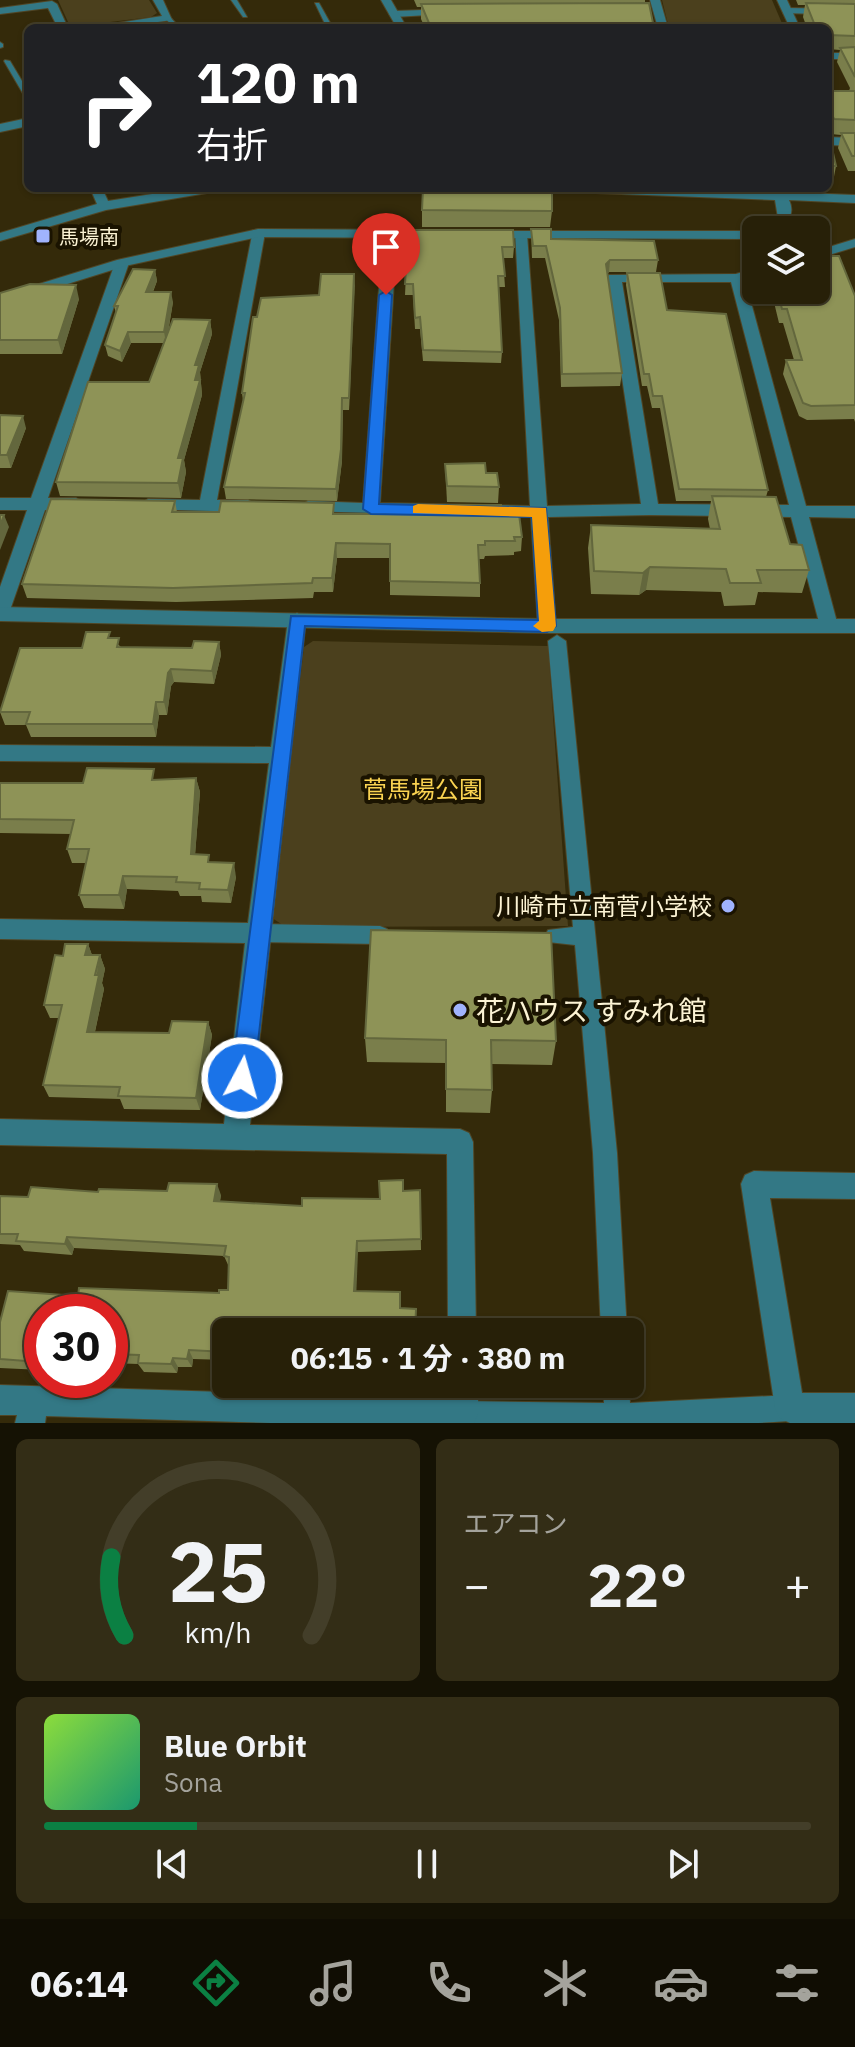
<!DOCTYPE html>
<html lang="ja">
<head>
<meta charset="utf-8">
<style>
  :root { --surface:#272008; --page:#332d16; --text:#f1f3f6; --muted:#a4a39c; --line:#433e29; --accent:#0b8043 }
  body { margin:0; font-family:"IBM Plex Sans","Noto Sans JP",sans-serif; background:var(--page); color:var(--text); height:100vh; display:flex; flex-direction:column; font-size:30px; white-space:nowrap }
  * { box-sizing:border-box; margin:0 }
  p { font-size:26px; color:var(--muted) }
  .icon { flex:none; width:44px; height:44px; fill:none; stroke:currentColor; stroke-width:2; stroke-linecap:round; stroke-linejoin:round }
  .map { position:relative; height:1423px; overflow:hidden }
  .details { display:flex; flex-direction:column; gap:16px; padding:16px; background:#151204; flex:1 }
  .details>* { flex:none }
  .top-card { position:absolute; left:24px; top:24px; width:808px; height:168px; border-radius:12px; box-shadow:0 2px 6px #0004,0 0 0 2px var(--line); background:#202124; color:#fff; overflow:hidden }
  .controls { position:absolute; left:742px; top:216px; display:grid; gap:16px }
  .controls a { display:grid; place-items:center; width:88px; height:88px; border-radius:12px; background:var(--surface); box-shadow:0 2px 6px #0004,0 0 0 2px var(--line); font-size:40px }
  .speed { position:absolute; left:24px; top:1294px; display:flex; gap:16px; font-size:40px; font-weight:700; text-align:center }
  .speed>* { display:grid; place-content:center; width:104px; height:104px; border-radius:50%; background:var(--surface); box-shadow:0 2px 6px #0004,0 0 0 2px var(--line); line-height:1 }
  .speed .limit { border:12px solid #d22; background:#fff; color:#111 }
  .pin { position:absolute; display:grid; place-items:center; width:68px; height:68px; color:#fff; margin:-82px -34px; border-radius:50% 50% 50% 0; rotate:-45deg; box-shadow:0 0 8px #0007 }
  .pin .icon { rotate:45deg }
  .me { position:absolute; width:88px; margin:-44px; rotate:6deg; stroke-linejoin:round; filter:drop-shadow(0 0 6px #0008) }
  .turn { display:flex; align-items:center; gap:28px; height:168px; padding:0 40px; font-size:36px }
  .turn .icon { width:104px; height:104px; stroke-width:2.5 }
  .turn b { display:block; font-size:56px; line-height:68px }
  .big { font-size:60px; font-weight:700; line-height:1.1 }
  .details .tile { flex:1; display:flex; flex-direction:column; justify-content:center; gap:12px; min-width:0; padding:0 28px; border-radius:12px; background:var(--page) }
  .details .dial { align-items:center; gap:0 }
  .dial svg { height:208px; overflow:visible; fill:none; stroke:var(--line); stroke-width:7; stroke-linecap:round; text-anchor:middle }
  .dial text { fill:var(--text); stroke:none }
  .song { display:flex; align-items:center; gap:24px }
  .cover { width:96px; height:96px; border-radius:12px; background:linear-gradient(135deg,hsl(90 70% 55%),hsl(160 70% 35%)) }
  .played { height:8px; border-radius:4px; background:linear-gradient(90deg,var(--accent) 20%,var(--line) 20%) }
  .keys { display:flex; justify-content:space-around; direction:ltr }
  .heat { display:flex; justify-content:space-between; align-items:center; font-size:44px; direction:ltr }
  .details .tiles { flex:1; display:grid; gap:16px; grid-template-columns:1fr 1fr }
  .tile:last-child { grid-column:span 2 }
  .trip { position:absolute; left:212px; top:1318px; width:432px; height:80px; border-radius:12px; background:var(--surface); box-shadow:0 2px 6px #0004,0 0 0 2px var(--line); font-weight:700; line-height:80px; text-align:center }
  .menu { display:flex; height:128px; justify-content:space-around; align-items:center; background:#100d03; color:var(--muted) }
  .menu .icon { width:56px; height:56px }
  .menu .active { color:var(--accent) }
  .menu b { font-size:36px; color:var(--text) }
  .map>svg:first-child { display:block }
  .green { fill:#4b401d }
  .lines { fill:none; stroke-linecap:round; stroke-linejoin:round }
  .service-casing { stroke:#504626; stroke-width:2 }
  .pedestrian-casing { stroke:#504626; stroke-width:2 }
  .minor-casing { stroke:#504626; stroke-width:2 }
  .tertiary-casing { stroke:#504626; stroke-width:2 }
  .service { fill:#337885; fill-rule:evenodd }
  .pedestrian { fill:#337885; fill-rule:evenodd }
  .minor { fill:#337885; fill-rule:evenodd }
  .tertiary { fill:#337885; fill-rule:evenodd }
  .wall { fill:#7a7e4b }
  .shaded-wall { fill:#63673d }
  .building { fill:#8e9357; stroke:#63673d; stroke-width:2 }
  .route { fill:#1a73e8; stroke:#114b97; stroke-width:2 }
  .slow { fill:#f59e0b }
  .poi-dot { fill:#a0b3fd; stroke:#1a1300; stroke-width:3 }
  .labels { text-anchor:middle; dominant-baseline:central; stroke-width:8; stroke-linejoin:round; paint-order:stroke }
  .far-poi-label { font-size:20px; fill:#fcf3d4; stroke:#1a1300; text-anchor:start }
  .park-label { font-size:24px; fill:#fad351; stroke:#1a1300 }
  .poi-label { font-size:24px; fill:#fcf3d4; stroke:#1a1300; text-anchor:end }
  .near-poi-label { font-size:28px; fill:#fcf3d4; stroke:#1a1300; text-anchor:start }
</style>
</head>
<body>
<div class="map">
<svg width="855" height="1423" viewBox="0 0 855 1423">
  <rect width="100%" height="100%" fill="#342a0a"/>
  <g class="green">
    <path d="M58,0H149L157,13L151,17L78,26L69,24Z"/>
    <path d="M662,0H772L784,28H669Z"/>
    <path d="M313,641L548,646L568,926L286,927L272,918L304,647Z"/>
  </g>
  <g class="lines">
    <g class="service-casing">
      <g id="service">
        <path d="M231,0H237L247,17H243Z"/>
        <path d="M315,3H319L333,28H327Z"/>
        <path d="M166,17H170L180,28H174L165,18Z"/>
        <path d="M0,42L3,44V47L0,48Z"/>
        <path d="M5,60L10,61L28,91V99L25,97L4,61Z"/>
      </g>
    </g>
    <g class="pedestrian-casing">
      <g id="pedestrian">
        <path d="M557,635L566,641L617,1153L627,1332H601L593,1153L575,945L548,942L545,936L548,930L573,927L548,641Z"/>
        <path d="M258,924L380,926L387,929L390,935L387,941L380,944L258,942L251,939L248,933L251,927Z"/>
        <path d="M603,1384H629L630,1403L790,1395L799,1399L803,1408L799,1417L790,1421L758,1423H453L450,1414L454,1405L463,1401L604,1403Z"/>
      </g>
    </g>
    <g class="minor-casing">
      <g id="minor">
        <path d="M153,0H163L172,20L115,28H86L162,16Z"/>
        <path d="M650,0H660L668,28H658Z"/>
        <path d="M52,1L57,4L68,28H58L48,8L0,14V8Z"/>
        <path d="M787,8L855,9V15L783,13V9Z"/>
        <path d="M450,9V13L446,14L394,17L389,14L394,11Z"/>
        <path d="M28,118V126L0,132V124Z"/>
        <path d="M828,137L855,138V146L828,145Z"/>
        <path d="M253,230L265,233L217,500H248L257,506L248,512L142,509L139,505L148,499L200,500Z"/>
        <path d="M390,230L397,234L380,503L530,506L515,231L527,234L547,506L641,504L607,278L609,275L736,274L756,268V277L745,280L806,506H855V518L809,517L838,626L836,631L829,633L820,626L791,517L650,515L548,517L556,626L547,633L538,626L531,517L302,511L299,507L308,501L363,503L383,234ZM622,282H731L789,505L658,504Z"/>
        <path d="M855,239V247L816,259V251Z"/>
        <path d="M122,259L129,263L48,498H76L85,504L76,510H45L9,613L0,620V587L27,510H0V498H31L115,263Z"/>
        <path d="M297,613L306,620L250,1125L460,1129L469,1133L473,1142L476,1332H448L447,1154L0,1145V1119L224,1124L245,943L0,939V919L248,923L269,763L0,761V745L271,747L288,620Z"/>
        <path d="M754,1171L855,1173V1199L770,1198L802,1393H855V1423H790L780,1418L775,1408L741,1184L745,1175Z"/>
        <path d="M448,1384H478V1414L474,1423H271L46,1416L45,1423H15L17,1415H0V1385L448,1399Z"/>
      </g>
    </g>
    <g class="tertiary-casing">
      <g id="tertiary">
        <path d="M381,0H391L407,28H397Z"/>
        <path d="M777,0H787L800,28H790Z"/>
        <rect x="828" y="53" width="27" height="6"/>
        <path d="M90,188H102L108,201L190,188H219L213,192L106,210L0,241V233L97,204Z"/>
        <path d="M563,188H669L855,195V203L789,200C795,213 789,221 779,230H764L778,218L775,200L569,192Z"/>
        <path d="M258,229L432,230L439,234L432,238L258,237L125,266L0,305V296L117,260Z"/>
        <path d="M483,231H756V239L488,238L483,237Z"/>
        <path d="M0,607L547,619H855V633H547L0,621Z"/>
      </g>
    </g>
    <use href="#service" class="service"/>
    <use href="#pedestrian" class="pedestrian"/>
    <use href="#minor" class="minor"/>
    <use href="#tertiary" class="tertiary"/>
  </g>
  <g class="wall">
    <path d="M414,0H645V3L654,28H425L421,19V7H417Z"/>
    <path d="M796,0H855V171H848L838,148L841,135L831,134L828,128V91H849L850,88L837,62L840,50L828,49V28H807L803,17L805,5H798Z"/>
    <path d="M828,144L836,166L833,182H828Z"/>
    <path d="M446,190L552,211L550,227H422V210Z"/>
    <path d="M531,229L551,239L658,260L656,272H609L607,274L622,373L620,386L561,387L559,320L545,258H532Z"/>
    <path d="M408,230L514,247L513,258H503L505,287H498L502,352L501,363L423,361L420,329H415L413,295H405Z"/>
    <path d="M155,270L157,281L153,292L173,302L168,333L210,320L212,334L200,372L202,395L184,460L186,472L181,498L60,496L56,482L149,382L164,343H131L122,362L108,356L105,345L116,313L114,306Z"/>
    <path d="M627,273L667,310L768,490L766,497L790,544L809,570L802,593L758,592L755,605L724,606L721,592L646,590L639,595L591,594L588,548L591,525L710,529L708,519L711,501H676L660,408H652L647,386H642L626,285Z"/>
    <path d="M354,274L349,410H343L342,461L337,501L226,499L224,487L243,401L242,393L257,317L319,295Z"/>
    <path d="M771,290H816L855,296V422L854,419L807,420L799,416L783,374L786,360H794L783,323H779Z"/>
    <path d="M0,293L79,299L62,354H0Z"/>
    <path d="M0,415L26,428L11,468H0Z"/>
    <path d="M445,464L486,473L499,487L498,503L447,502Z"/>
    <path d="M175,501L177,512L448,514V505L502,514L522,537L521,551L514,552V555L485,556L484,559H479L480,583V597L390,595V558H337L333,592H314L313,598L176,602L27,598L22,584Z"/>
    <path d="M111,638L121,647L192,648L219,642L221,655L214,684L174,682L171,686L167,715H159L156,737H31L26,725H5L0,712L82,648Z"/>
    <path d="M196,778L200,792L195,855L236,877L231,903L202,902L201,896H180L178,891L127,889L124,909L84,908L79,895L86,863H72L67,849L71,834L0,833V783H83Z"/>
    <path d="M88,944L92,955H100L105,969L102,983L104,989L95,1032L169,1033L208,1022L212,1035L200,1110L124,1109L120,1099L49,1097L43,1085L59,1018H50L44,1005L63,956Z"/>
    <path d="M365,1038L556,1041L552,1065L491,1064L492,1090L490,1113L446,1112V1063L367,1062Z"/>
    <path d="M420,1190L421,1250L358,1252L226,1332V1360L193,1359L192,1367H178L177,1373L144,1372L138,1364L110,1363V1312H42V1370L0,1368V1322L78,1296L219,1293L228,1290L229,1267L224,1256L74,1248L72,1255L24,1251L20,1245L0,1244V1196L28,1197L98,1192L221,1195L220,1201L302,1206L380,1199L403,1191Z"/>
    <path d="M363,1384H394L393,1386L363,1385Z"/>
  </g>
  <g class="shaded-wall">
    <path d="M610,260L609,272L604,276L606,264Z"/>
    <path d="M155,270L157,281L148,303L146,292Z"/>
    <path d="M354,274L355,286L349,410V398Z"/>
    <path d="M76,285L79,299L62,354L58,340Z"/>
    <path d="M171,292L173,302L166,343L164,332Z"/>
    <path d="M210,320L212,334L200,372L202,395L184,460L186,472L181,498L178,483V458L195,380V365Z"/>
    <path d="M128,332L131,343L122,362L120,351Z"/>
    <path d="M342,398V461L337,501L336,489Z"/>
    <path d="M23,416L26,428L11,468L7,455Z"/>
    <path d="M4,515L9,527L0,550V526Z"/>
    <path d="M336,543L337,558L333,592L332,578Z"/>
    <path d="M650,567L646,590L639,595L643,573Z"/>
    <path d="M219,642L221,655L214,684L212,671Z"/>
    <path d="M171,669L174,682L171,686L167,715L164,702L168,673Z"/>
    <path d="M156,702L159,715L156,737L153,724Z"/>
    <path d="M196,778L200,792L194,868L191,854Z"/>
    <path d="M234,863L236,877L231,903L228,890Z"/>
    <path d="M123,876L127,889L124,909L119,895Z"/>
    <path d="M88,944L93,958L85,955Z"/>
    <path d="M100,955L105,969L102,983L104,989L92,1045L87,1032Z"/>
    <path d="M208,1022L212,1035L200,1110L196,1098Z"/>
    <path d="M217,1184L221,1195L218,1212L214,1201Z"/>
    <path d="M67,1237L74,1248L72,1255L65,1244Z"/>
    <path d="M357,1241L358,1252L356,1301L354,1291Z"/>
    <path d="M189,1350L193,1359L192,1367L187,1359Z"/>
    <path d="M173,1358L178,1367L177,1373L171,1364Z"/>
  </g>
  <g class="building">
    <path d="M649,3L654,28H431L421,4Z"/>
    <path d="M806,3L855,4V36L828,35V28H816Z"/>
    <path d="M855,47V77L840,48Z"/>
    <path d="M828,91H855V120L834,119L828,106Z"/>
    <path d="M841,133H855V156H852Z"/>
    <path d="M828,144H831L836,166H828Z"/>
    <path d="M446,188H552V211L422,210L423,189L446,190Z"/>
    <path d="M531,229H551V239L654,241L658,260H610L606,264L622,373L562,374L560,308L546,246H533Z"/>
    <path d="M408,230H513L514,247H502L505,276H498L502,352L423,350L420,317L415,318L413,284H405Z"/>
    <path d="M816,256H839L855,296V405L811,406L803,403L786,360H802L787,309H782L777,290H816Z"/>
    <path d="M133,269L155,270L146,292H171L164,332H128L120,351L105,345L118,306H114Z"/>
    <path d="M627,273H660L667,310L726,314L768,490L679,489L662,396H653L649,374H644Z"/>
    <path d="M321,274H354L349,398H342L341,449L336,489L224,487L245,393H242L253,317H257L261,298L319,295Z"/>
    <path d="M30,284L76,285L58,340H0V293Z"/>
    <path d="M173,319L210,320L195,365H199L195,380H200L178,458H183L178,483L56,482L88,382H149Z"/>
    <path d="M0,415L23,416L7,455H0Z"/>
    <path d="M485,463L486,473H497L499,487L447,486L445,464Z"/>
    <path d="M712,496L776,497L790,544L802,545L809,570H757L761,583H730L726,569L650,567L643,573L594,571L591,525L720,529Z"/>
    <path d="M51,499L175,501L172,512H219L221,501L334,503L333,514H449L448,505H501L502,514H519L522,537H514L515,541H485V545H478L480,583L390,581V544L336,543L332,578H313L312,583L173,588L22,584Z"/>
    <path d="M0,515H4L0,526Z"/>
    <path d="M86,632H110L108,638H119L117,647L192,648L194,641L219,642L212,671L171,669L168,673L164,702H156L153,724H26L30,712H0L20,648H82Z"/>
    <path d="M87,768L154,769L152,780L196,778L191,854L209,855L208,862L234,863L228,890L199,889L200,883L176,882L177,877L123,876L119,895H79L89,849H67L74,820L0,819V783H83Z"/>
    <path d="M371,930L551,933L556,1041L491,1040L492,1090L446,1089V1040L365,1038Z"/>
    <path d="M65,944H88L85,955H100L95,975H99L87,1032L169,1033L172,1021L208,1022L196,1098L118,1096L120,1087L43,1085L62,1005H44L55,955L63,956Z"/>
    <path d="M403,1180V1191L420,1190L421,1239L357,1241L354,1291L400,1292V1308L416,1309L415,1332H226V1352L189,1350L187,1359L173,1358L171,1364L138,1363L139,1355L110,1354V1312H42V1353L39,1362L0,1359V1322L8,1291L78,1296L79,1288L219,1293V1290H228L229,1257L224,1256L226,1246L67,1237L65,1244L16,1241L18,1234H0V1196L28,1197L31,1187L98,1192L99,1189L167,1191L169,1183L217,1184L214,1201L302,1206V1198L380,1199L379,1181Z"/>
  </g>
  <path class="route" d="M386,291L392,295L379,504L546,508L556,626L547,632L305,626L254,1078L250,1086L242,1089L234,1086L231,1078L291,616L538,620L532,517L371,514L363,509L379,295Z"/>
  <path class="slow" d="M418,504L546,508L556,626L553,631L542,632L533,626L539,621L532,517L413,513V506Z"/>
  <g class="poi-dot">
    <rect x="35" y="228" width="16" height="16" rx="4"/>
    <circle cx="728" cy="906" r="8"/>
    <circle cx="460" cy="1010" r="8"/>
  </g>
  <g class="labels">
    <g class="far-poi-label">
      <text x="59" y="236">馬場南</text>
    </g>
    <g class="park-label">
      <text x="423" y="789">菅馬場公園</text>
    </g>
    <g class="poi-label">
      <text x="712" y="906">川崎市立南菅小学校</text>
    </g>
    <g class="near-poi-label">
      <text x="476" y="1010">花ハウス すみれ館</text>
    </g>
  </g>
</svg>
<div class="controls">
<a><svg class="icon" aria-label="layers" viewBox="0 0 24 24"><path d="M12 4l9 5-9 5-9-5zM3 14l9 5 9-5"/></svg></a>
</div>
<div class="speed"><div class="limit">30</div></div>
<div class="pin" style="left:386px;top:295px;background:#d93025"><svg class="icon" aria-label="arrive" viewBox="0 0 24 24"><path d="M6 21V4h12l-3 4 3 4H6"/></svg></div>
<svg class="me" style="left:242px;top:1078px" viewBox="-20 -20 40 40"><circle r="17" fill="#1a73e8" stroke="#fff" stroke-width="3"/><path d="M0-11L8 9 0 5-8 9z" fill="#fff"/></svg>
<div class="trip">06:15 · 1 分 · 380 m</div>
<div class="top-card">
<div class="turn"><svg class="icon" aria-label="right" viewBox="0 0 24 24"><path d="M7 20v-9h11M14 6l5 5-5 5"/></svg><div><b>120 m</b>右折</div></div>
</div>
</div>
<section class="details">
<div class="tiles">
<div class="tile dial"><svg viewBox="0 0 100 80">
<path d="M14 69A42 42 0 1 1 86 69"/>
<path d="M14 69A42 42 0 0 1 9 39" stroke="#0b8043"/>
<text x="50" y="56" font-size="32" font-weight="700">25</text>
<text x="50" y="72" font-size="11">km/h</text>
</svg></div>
<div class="tile"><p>エアコン</p>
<div class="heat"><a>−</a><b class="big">22°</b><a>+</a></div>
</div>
<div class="tile">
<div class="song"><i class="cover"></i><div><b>Blue Orbit</b><p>Sona</p></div></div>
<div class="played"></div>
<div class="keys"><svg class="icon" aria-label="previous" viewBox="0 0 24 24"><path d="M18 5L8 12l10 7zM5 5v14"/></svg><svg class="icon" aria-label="pause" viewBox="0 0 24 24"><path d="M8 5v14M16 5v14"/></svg><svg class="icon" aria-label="next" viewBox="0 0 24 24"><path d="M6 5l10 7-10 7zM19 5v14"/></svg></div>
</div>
</div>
</section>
<nav class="menu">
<b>06:14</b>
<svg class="icon active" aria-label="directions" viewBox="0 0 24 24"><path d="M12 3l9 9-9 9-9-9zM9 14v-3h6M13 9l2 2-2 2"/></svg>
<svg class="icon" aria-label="music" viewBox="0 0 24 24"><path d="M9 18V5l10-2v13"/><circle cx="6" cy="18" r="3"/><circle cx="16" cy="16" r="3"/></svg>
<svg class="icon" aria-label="phone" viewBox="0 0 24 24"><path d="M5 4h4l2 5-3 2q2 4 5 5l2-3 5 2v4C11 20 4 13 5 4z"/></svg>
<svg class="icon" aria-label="climate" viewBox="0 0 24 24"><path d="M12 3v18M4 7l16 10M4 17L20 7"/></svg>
<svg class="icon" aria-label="car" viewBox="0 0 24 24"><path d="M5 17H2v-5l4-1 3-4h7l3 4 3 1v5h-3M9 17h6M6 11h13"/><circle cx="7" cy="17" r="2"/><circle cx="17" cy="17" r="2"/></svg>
<svg class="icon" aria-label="filters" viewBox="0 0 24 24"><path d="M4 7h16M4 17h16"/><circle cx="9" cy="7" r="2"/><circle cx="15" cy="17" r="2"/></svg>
</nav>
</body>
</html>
